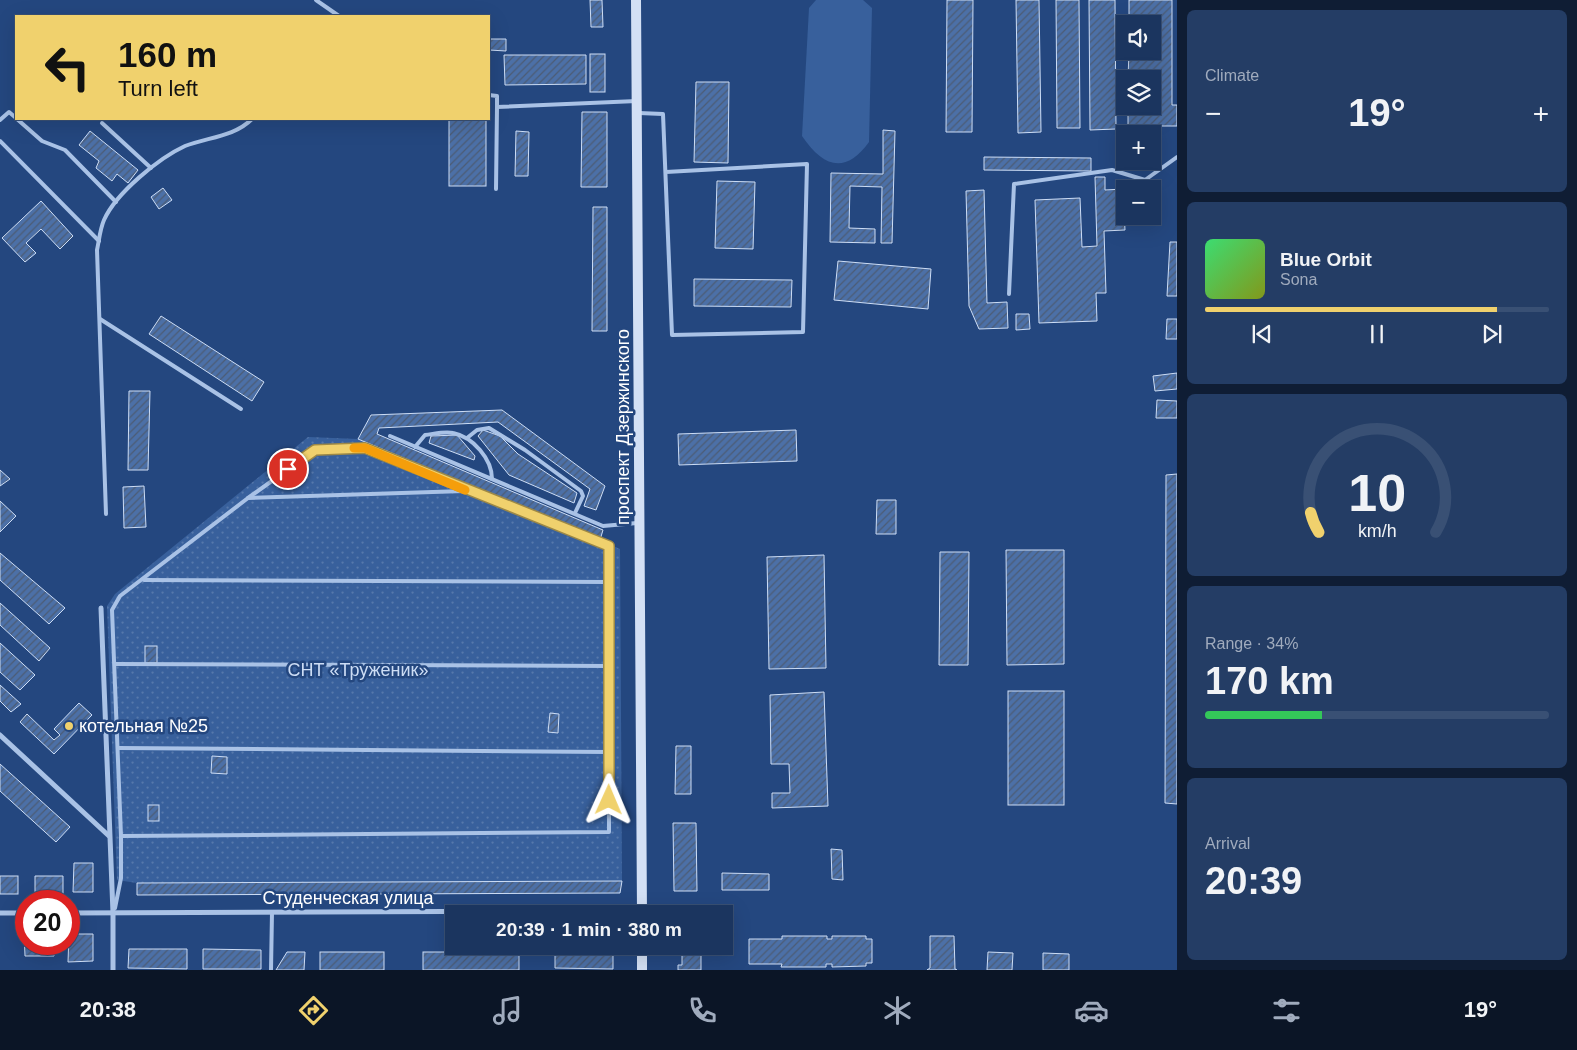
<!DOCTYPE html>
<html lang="en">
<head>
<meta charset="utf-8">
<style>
  :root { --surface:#1b355f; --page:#243d65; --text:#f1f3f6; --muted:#a0abbd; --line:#395074; --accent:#f0d16d }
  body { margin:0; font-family:Arial,sans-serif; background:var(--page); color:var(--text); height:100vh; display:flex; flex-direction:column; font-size:19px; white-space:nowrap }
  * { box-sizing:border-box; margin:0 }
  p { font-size:16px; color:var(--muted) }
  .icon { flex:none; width:28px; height:28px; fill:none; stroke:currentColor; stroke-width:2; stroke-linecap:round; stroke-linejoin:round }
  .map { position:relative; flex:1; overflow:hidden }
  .panel { display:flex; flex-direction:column; gap:10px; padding:10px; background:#0f1d34; width:400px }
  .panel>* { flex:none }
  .top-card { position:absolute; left:15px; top:15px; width:475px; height:105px; border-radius:0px; box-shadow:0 5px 20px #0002,0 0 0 1px var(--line); background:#f0d16d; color:#111; overflow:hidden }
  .tools { position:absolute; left:1116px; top:15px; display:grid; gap:10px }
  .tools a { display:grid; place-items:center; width:45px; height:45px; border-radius:0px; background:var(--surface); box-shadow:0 5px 20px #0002,0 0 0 1px var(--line); font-size:25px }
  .speed { position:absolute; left:15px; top:890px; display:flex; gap:10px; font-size:25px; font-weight:700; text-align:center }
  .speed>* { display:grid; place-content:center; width:65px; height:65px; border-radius:50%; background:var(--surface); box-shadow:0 5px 20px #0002,0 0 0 1px var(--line); line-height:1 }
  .speed .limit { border:8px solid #d22; background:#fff; color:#111 }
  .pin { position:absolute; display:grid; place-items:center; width:42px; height:42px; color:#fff; margin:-21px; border:2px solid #fff; border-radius:50%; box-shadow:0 1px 5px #0007 }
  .me { position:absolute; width:55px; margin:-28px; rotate:1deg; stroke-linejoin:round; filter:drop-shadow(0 0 4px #0008) }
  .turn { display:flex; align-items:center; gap:18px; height:105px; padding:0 20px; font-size:22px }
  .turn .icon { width:65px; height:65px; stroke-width:2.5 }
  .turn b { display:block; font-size:35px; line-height:42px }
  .big { font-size:38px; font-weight:800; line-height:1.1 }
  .panel .card { flex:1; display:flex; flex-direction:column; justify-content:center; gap:8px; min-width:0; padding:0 18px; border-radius:8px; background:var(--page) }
  .panel .dial { align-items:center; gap:0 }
  .dial svg { height:130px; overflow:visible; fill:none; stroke:var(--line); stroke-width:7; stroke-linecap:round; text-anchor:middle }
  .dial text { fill:var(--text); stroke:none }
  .song { display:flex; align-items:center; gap:15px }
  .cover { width:60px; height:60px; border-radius:8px; background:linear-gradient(135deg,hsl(140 70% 55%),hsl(70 70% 35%)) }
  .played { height:5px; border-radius:2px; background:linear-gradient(90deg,var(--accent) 85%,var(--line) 85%) }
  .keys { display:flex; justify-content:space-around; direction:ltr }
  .heat { display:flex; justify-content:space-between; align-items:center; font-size:28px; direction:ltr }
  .charge { height:8px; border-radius:4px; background:linear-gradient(90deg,#34c759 34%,var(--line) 0) }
  .trip { position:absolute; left:445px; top:905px; width:288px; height:50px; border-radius:0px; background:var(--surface); box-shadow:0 5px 20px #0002,0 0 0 1px var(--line); font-weight:800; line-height:50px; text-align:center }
  .tabs { display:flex; height:80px; justify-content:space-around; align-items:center; background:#0b1526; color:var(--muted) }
  .tabs .icon { width:35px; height:35px }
  .tabs .selected { color:var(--accent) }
  .tabs b { font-size:22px; color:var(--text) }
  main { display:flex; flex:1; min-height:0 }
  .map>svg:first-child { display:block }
  .garden { fill:url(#garden-dots) }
  .pitch { fill:#38609c }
  .building { fill:url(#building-hatch); stroke:#cdddf5 }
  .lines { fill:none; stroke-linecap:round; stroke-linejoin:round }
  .lane { stroke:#a9c2e6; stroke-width:4 }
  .street { stroke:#a9c2e6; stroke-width:5 }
  .secondary { stroke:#d3e0f5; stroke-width:10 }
  .route-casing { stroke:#9c8847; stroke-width:12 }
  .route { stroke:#f0d16d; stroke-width:9 }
  .slow { stroke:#f59e0b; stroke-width:9 }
  .poi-dot { fill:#f0d16d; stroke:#24477f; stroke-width:2 }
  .labels { text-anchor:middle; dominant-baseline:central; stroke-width:5; stroke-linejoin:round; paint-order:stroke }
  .street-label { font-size:18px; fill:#fff; stroke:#24477f }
  .park-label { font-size:18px; fill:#cdddf5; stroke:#24477f }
  .poi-label { font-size:18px; fill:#fff; stroke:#24477f; text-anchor:start }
</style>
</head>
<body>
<main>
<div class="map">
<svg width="1177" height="970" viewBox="0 0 1177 970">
  <defs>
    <pattern id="garden-dots" width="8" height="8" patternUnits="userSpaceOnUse" patternTransform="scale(1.25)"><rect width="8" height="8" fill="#38609c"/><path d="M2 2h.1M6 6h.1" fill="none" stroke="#5678ab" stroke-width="1.8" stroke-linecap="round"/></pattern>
    <pattern id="building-hatch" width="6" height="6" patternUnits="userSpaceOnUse" patternTransform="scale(1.25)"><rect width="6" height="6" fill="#4c70a7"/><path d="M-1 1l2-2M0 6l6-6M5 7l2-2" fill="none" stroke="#4c5c75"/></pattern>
  </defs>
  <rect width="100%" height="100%" fill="#24477f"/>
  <path class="garden" d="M308,437L358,439L620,549L622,881L137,883L117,880L107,606L115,594Z"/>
  <path class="pitch" d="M816,0H863L872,8L869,142C845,175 823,167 802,136L809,8Z"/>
  <g class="building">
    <path d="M590,0H602L603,27H591Z"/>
    <path d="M947,0H973L972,132H946Z"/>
    <path d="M1016,0H1039L1041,132L1018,133Z"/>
    <path d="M1056,0H1079L1080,128H1057Z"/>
    <path d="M1089,0H1115L1116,129L1090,130Z"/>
    <path d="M1129,0H1172V105H1177V126H1128V106H1152V79H1128L1129,51H1152V24H1129Z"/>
    <path d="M489,39H506V51L489,50Z"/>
    <rect x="590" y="54" width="15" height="38"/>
    <path d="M504,55H586V84L505,85Z"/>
    <path d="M696,82H729L728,163L694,162Z"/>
    <path d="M582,112H607V187H581Z"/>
    <rect x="449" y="119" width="37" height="67"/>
    <path d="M883,130L895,131L892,243H881L882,187L850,186L849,228L875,229V243L830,242L831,173L883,174Z"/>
    <path d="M90,131L138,170L128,183L117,174L112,181L96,168L99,161L79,145Z"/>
    <path d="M516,131L529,132L528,176H515Z"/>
    <path d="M984,157L1091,158V171L984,170Z"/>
    <path d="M1095,177H1105V190L1123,189L1125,230L1104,231L1106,293H1096L1097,321L1039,323L1035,200L1080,198L1082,247L1097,246Z"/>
    <path d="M717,181L755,182L753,249L715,248Z"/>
    <path d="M163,188L172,200L159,209L151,197Z"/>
    <path d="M984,190L987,303L1007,302L1008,328L979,329L969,306L966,191Z"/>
    <path d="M41,201L73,236L60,249L41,229L26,243L36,253L25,262L2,238Z"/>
    <path d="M593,207H607V331H592Z"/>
    <path d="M1170,242H1177V296H1167Z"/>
    <path d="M838,261L931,269L928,309L834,300Z"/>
    <path d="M694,279L792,280L791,307L694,306Z"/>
    <path d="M1016,314H1029L1030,329L1016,330Z"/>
    <path d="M161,316L264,382L252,401L149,334Z"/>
    <path d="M1167,319H1177V339H1166Z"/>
    <path d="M1177,373V389L1155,391L1153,376Z"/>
    <path d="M129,391H150L148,470H128Z"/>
    <path d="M1157,400L1177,401V418H1156Z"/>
    <path d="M502,410L605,486L596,510L584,506L590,489L498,422L379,428L377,434L603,530L600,540L358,439L371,415Z"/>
    <path d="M483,430L500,436L518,454L577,493L574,503L509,475L478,436Z"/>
    <path d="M796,430L797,461L679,465L678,434Z"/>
    <path d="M457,435L475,456L474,460L429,443L431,436Z"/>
    <path d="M0,470L10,479L0,486Z"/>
    <path d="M1177,474V804L1165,803L1166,475Z"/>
    <path d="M144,486L146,527L124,528L123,487Z"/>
    <path d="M877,500H896V534H876Z"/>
    <path d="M0,501L16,516L0,532Z"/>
    <path d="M1006,550H1064V664L1007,665Z"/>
    <path d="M940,552H969L968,665H939Z"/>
    <path d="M0,553L65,608L49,624L0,580Z"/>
    <path d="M824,555L826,668L769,669L767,557Z"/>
    <path d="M0,603L50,648L39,661L0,625Z"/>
    <path d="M0,643L35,675L20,690L0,672Z"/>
    <rect x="145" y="646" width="12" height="17"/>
    <path d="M0,685L21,704L11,712L0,701Z"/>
    <rect x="1008" y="691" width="56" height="114"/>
    <path d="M824,692L828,806L772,808V793H790L789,764H771L770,695Z"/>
    <path d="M79,703L92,715L54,754L20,722L27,714L54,740L60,735L54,729Z"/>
    <path d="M550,713L559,714L558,733L548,732Z"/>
    <path d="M676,746H691V794H675Z"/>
    <path d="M212,756L227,757V774L211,773Z"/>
    <path d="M0,764L70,827L56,842L0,791Z"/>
    <rect x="148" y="805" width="11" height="16"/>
    <path d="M673,823H696L697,891H674Z"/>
    <path d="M831,849L842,850L843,880L832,879Z"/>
    <path d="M74,863H93V892H73Z"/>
    <path d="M722,873L769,874V890H722Z"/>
    <rect x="0" y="876" width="18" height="18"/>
    <path d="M35,876H63V894L35,895Z"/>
    <path d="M622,881L620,893L137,895V883Z"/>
    <path d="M24,932H26V944H54V956H25Z"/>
    <path d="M69,934H93V961L68,962Z"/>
    <path d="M782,936H827V939H832V936H866V939H872V963H866V966L832,967V964H826V967H781L782,964H749V939H782Z"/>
    <path d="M930,936H954L955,969L957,970H927L930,968Z"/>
    <path d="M129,949H187V969L128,968Z"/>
    <path d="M203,949L261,950V969H203Z"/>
    <path d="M555,949L613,950V969L555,968Z"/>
    <path d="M701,950V970H678V965H682V951Z"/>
    <path d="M287,952H305L304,970H276Z"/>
    <rect x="320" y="952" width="64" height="18"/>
    <rect x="423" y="952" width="96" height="18"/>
    <path d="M988,952L1013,953L1012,970H987Z"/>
    <path d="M1043,953L1069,954V970H1043Z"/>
  </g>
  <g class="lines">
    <g class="lane">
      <path d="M316,0L339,16"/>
      <path d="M489,95L497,96V107L637,101"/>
      <path d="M639,113L663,114L672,335L803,332L807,164L666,172"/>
      <path d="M17,119L42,141L65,150L116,202"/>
      <path d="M0,120L9,112L16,118"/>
      <path d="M102,123L151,168"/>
      <path d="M0,141L99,241"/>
      <path d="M496,189L497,107"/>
      <path d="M1009,294L1014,184L1112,170L1145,180L1177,157"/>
      <path d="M100,319L241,409"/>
      <path d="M390,436L603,526L637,523"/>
      <path d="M467,438L477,430L489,428L525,450L581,491L583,496L575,513"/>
      <path d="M415,447L425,435C434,434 445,431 453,433C473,437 492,459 492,479"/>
      <path d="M248,498L464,491"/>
      <path d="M106,514L97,250C99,241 100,229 104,220C116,193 159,158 185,146C208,137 234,137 252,119"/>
      <path d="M144,580L608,582"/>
      <path d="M115,664L609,666"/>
      <path d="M118,748L610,752"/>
      <path d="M115,908L121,878V836L112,610L120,596L248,498L315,450L365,448L609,547V832L121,836"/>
      <path d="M271,970L272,912"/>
    </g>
    <g class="street">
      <path d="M101,608L113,913V970"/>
      <path d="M0,735L109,836"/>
      <path d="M0,913H26"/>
      <path d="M69,913L544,911L641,913"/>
    </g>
    <g class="secondary">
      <path d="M636,0L642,914"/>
      <path d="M642,970V946"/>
    </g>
  </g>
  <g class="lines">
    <g class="route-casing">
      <path id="route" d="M288,469L315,450L365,448L609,546V800"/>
    </g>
    <use href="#route" class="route"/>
    <path class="slow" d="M354,448H365L465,490"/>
  </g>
  <circle class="poi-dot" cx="69" cy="726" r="5"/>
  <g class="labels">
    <g class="street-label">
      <text transform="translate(623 427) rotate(-90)">проспект Дзержинского</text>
      <text x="348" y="898">Студенческая улица</text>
    </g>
    <g class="park-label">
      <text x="358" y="670">СНТ «Труженик»</text>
    </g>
    <g class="poi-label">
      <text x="79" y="726">котельная №25</text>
    </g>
  </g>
</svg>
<div class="tools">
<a><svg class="icon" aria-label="sound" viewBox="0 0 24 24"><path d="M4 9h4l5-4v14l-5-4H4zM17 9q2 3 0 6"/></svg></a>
<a><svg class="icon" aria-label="layers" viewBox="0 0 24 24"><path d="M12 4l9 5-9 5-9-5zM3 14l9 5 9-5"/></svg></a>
<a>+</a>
<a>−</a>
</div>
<div class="speed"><div class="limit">20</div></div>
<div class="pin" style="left:288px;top:469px;background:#d93025"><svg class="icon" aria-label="arrive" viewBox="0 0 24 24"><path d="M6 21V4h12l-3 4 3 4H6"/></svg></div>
<svg class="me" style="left:609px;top:800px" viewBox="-20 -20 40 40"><path d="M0-17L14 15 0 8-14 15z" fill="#f0d16d" stroke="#fff" stroke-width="4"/></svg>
<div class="trip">20:39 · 1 min · 380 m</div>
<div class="top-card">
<div class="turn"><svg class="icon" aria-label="left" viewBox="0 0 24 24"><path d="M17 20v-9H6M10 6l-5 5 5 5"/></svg><div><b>160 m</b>Turn left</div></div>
</div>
</div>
<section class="panel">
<div class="card"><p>Climate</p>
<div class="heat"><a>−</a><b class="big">19°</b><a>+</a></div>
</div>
<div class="card">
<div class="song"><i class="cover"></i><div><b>Blue Orbit</b><p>Sona</p></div></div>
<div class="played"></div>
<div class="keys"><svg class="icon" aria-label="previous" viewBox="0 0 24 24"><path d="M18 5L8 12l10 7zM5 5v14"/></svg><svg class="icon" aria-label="pause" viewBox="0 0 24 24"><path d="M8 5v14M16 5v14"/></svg><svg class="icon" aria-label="next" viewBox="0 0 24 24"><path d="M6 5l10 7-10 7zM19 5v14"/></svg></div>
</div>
<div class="card dial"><svg viewBox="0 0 100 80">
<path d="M14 69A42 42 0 1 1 86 69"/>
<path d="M14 69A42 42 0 0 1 9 57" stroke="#f0d16d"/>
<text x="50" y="56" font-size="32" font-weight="700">10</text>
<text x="50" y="72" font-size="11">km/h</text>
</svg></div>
<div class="card"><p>Range · 34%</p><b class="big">170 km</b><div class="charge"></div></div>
<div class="card"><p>Arrival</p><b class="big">20:39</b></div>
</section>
</main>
<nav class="tabs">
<b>20:38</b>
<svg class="icon selected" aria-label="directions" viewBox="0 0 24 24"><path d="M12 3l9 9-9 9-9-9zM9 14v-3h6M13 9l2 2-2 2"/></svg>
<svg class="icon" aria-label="music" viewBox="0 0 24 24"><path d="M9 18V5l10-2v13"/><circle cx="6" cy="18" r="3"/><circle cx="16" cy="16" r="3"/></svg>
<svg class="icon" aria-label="phone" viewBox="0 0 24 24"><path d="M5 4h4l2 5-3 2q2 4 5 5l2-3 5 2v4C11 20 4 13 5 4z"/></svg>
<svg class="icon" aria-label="climate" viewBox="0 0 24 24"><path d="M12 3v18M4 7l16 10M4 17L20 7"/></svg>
<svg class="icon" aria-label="car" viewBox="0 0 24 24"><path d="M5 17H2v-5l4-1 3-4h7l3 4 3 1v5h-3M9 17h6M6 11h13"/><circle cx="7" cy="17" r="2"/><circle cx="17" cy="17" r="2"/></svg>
<svg class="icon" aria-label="filters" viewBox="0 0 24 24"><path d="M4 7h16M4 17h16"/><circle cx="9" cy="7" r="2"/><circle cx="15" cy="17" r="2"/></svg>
<b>19°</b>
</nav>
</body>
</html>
